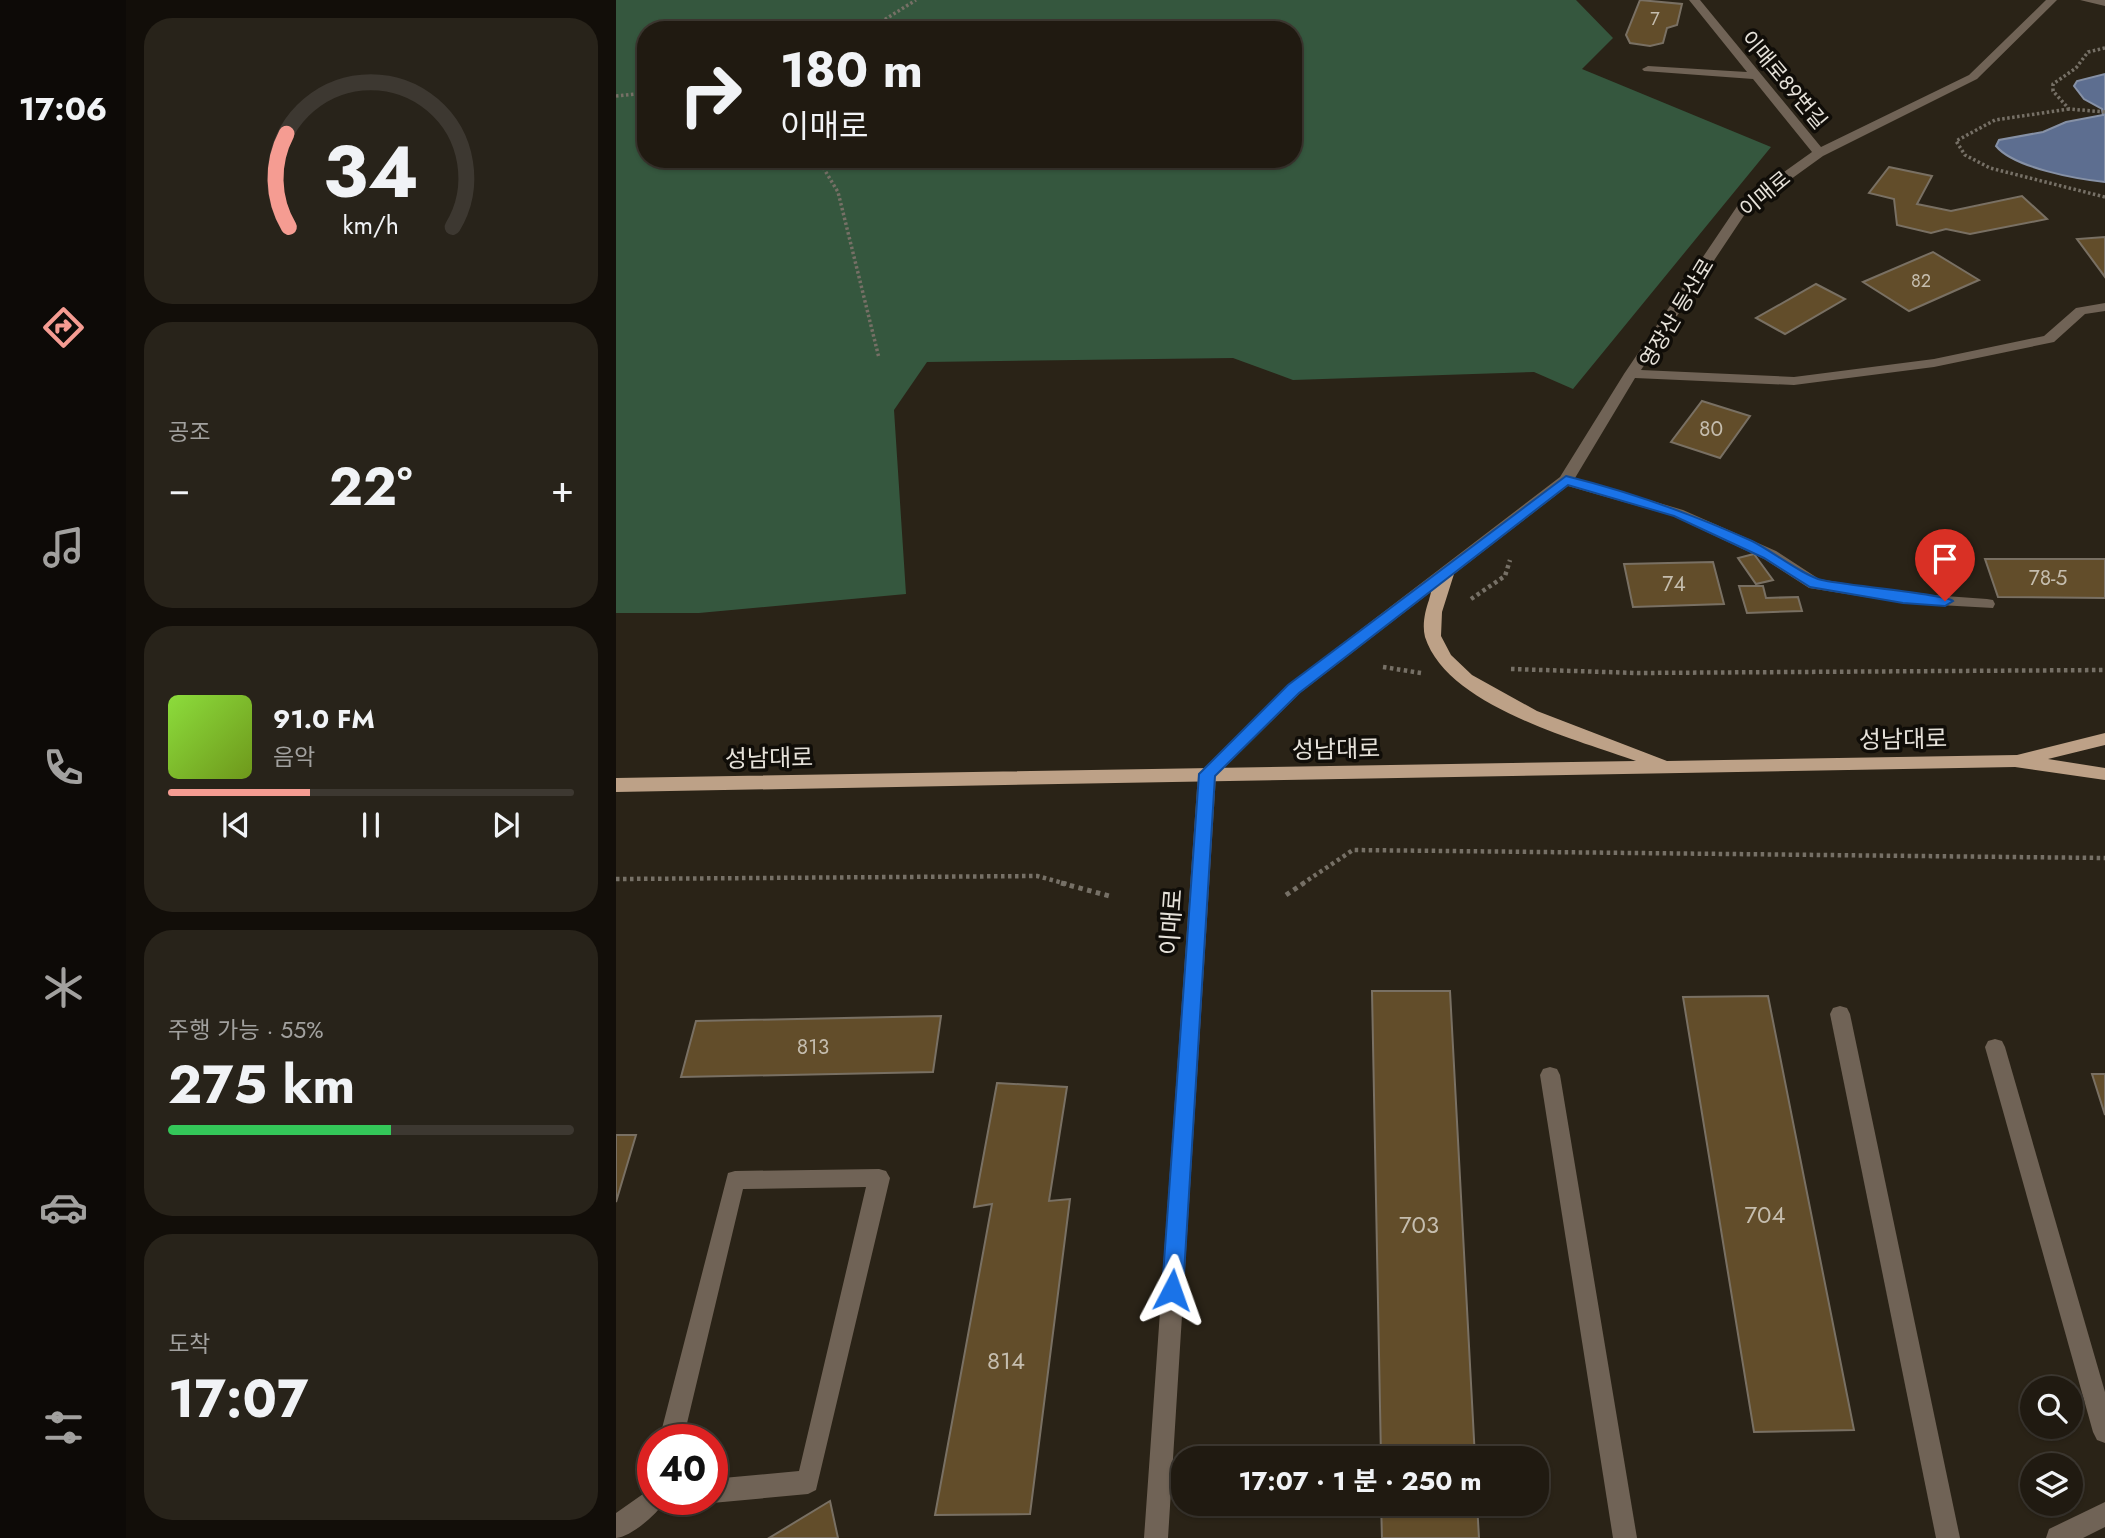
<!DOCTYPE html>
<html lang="ko">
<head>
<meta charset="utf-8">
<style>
  :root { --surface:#201a11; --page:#28231a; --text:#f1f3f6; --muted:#a2a19f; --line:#3d3831; --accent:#f59c92 }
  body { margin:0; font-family:Jost,"Noto Sans KR",sans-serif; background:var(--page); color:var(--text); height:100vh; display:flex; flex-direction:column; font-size:26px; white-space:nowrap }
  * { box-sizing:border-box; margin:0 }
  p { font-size:23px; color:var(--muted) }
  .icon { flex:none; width:38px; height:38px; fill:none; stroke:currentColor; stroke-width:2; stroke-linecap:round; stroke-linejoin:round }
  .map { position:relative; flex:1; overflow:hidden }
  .side { display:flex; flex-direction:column; gap:18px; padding:18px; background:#120e09; width:490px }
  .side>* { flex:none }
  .guide { position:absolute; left:21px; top:21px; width:665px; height:147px; border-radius:28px; box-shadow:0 2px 5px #0004,0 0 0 2px var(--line); background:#201a11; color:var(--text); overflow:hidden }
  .buttons { position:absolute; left:1404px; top:1376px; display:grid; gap:14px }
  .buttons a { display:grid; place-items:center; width:63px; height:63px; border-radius:50%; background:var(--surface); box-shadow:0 2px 5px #0004,0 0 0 2px var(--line); font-size:35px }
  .speed { position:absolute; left:21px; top:1424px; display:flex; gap:14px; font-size:35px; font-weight:700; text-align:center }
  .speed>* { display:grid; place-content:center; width:91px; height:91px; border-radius:50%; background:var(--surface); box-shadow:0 2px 5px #0004,0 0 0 2px var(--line); line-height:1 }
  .speed .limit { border:10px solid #d22; background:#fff; color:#111 }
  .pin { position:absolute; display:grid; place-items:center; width:60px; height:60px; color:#fff; margin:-72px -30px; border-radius:50% 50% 50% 0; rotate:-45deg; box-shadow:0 0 7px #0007 }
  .pin .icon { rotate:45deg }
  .me { position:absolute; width:77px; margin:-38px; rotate:4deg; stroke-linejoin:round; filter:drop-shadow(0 0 5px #0008) }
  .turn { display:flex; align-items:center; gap:24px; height:147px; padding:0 28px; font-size:32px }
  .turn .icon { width:91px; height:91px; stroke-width:2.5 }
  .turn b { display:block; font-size:49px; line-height:60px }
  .big { font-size:52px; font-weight:700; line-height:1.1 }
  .side .card { flex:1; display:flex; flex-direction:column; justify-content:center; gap:10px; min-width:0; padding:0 24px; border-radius:28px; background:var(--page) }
  .side .dial { align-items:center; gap:0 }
  .dial svg { height:182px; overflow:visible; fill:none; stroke:var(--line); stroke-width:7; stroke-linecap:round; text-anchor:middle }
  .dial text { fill:var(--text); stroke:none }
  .song { display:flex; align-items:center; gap:21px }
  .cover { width:84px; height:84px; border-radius:10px; background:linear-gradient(135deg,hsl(90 70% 55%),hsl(80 70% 35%)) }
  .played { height:7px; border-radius:4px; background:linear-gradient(90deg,var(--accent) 35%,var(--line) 35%) }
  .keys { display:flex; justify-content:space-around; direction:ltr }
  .heat { display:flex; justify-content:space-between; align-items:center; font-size:38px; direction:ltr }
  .charge { height:10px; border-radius:5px; background:linear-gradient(90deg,#34c759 55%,var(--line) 0) }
  .trip { position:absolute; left:555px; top:1446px; width:378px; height:70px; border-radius:28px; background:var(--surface); box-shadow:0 2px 5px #0004,0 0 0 2px var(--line); font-weight:700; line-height:70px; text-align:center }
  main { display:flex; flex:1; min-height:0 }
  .tab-bar { display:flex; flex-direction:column; width:126px; justify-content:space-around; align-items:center; background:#0d0a07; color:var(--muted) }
  .tab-bar .icon { width:49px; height:49px }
  .tab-bar .current { color:var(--accent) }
  .tab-bar b { font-size:32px; color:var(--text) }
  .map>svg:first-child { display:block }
  .forest { fill:#35573e; fill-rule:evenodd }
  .water { fill:#5d6e90; stroke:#8691a6; stroke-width:2 }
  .building { fill:#624d2a; stroke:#797063; stroke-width:2 }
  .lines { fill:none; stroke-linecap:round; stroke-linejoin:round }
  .path-far2 { stroke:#767066; stroke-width:3.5; stroke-dasharray:2.5 2.5; stroke-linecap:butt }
  .path-far1 { stroke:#767066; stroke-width:4.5; stroke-dasharray:3.5 3.5; stroke-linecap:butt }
  .path { stroke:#767066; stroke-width:5; stroke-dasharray:4.5 4.5; stroke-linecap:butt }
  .minor { fill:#706356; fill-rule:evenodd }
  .major { fill:#bda187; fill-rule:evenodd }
  .route { fill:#1a73e8; stroke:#114b97; stroke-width:2 }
  .labels { text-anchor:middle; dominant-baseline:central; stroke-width:7; stroke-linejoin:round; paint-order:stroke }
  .far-number-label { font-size:18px; fill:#c5bdae }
  .far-street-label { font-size:21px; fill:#e6e2da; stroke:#100d08 }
  .number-label { font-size:21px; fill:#c5bdae }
  .street-label { font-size:24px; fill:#e6e2da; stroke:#100d08 }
  .near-number-label { font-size:24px; fill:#c5bdae }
</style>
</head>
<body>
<main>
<nav class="tab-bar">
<b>17:06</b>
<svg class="icon current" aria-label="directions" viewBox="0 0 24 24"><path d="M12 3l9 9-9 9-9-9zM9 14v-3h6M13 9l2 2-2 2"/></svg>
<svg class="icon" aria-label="music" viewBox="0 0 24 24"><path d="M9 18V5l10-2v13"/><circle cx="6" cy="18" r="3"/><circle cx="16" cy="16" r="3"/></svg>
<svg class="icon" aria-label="phone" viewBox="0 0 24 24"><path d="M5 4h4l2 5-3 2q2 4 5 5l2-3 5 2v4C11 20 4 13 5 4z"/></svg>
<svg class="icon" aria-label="climate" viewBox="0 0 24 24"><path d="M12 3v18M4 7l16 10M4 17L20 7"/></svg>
<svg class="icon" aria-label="car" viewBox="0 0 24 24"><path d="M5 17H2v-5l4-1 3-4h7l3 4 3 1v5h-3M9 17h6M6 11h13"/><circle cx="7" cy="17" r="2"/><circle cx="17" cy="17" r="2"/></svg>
<svg class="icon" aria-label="filters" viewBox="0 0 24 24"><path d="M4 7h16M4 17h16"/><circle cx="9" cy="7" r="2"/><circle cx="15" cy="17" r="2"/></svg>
</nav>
<section class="side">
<div class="card dial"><svg viewBox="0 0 100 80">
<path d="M14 69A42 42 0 1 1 86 69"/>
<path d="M14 69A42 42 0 0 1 13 28" stroke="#f59c92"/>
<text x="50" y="56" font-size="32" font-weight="700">34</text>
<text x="50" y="72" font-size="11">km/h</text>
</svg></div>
<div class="card"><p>공조</p>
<div class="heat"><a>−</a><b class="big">22°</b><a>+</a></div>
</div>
<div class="card">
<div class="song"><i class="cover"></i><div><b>91.0 FM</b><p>음악</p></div></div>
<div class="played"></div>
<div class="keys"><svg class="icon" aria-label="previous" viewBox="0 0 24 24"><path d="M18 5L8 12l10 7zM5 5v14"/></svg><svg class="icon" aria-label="pause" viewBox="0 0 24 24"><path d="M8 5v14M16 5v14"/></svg><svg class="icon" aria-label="next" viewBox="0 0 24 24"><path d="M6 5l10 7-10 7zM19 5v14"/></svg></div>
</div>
<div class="card"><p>주행 가능 · 55%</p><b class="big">275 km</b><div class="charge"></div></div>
<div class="card"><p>도착</p><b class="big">17:07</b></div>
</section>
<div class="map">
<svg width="1489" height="1538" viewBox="0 0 1489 1538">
  <rect width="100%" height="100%" fill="#2a2317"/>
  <path class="forest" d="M0,0H960L997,38L966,69L1155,147L957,389L918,372L677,380L617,358L311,362L278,410L290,594L83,613H0ZM30,30H677V159H30Z"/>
  <path class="water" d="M1489,74V182C1461,179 1398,168 1380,146L1383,140L1427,132L1450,122L1487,115L1486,109L1468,99L1458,86L1461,81Z"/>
  <g class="building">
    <path d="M1024,0L1066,4L1061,25L1051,28L1047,43L1034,46L1014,43L1010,35Z"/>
    <path d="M1273,167L1316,176L1301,204L1335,211L1406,196L1431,219L1354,234L1330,229L1315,233L1281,225L1278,199L1253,193Z"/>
    <path d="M1489,237V277L1461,239Z"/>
    <path d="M1317,252L1363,280L1293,311L1247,282Z"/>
    <path d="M1200,284L1229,299L1169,334L1140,318Z"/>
    <path d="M1086,401L1134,416L1104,458L1055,442Z"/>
    <path d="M1138,554L1157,580L1140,584L1122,558Z"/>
    <path d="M1369,559H1489V598L1382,597Z"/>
    <path d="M1097,562L1108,604L1017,607L1008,564Z"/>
    <path d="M1123,586H1147L1150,598L1182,597L1186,611L1131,613Z"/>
    <path d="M756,991H834L859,1458H765Z"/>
    <path d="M1152,996L1238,1430L1138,1432L1067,997Z"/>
    <path d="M325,1016L317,1072L65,1077L80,1021Z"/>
    <path d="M1476,1074H1489V1115Z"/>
    <path d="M381,1083L451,1087L433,1201L454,1199L414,1514L319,1515L376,1204L358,1207Z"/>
    <path d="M0,1135H20L0,1202Z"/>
    <path d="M214,1501L222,1538H153Z"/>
    <path d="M765,1503H861L863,1538H766Z"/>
  </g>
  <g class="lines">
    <g class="path-far2">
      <path d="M252,30L300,0"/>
      <path d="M1489,48L1472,52L1460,68L1437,84V91L1453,109L1489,112"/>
      <path d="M0,96L30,93"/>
      <path d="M1453,109L1379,120L1340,141L1349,155L1374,168L1489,197"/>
      <path d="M202,159L222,192L263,358"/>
    </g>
    <g class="path-far1">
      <path d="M855,599L889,576L894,560"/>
      <path d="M767,667L805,673"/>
      <path d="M895,669L1021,673L1489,670"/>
      <path d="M0,879L421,876L451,884"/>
      <path d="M686,884L737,850L1489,858"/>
    </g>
    <g class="path">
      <path d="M445,883L497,897"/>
      <path d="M670,895L688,883"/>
    </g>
    <g class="minor">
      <path d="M1073,0H1084L1205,147L1353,75L1430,0H1441L1361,79L1207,156L1131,211L1025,370L1178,377L1318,359L1428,336L1460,308L1489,303V311L1469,314L1438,342L1318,367L1178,385L1019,378L959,478L1067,510L1160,551L1203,579L1287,593L1371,599L1377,600L1379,604L1377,608L1287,603L1193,588L1148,559L1057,516L952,486L684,693L600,776L552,1538H528L582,774L672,685L944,477L1008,374L1122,205L1196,152L1137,79L1028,71L1026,69L1032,66L1131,72Z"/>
      <path d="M1464,0H1489V6Z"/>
      <path d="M1224,1006L1231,1008L1234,1014L1344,1538H1320L1214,1014L1217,1008Z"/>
      <path d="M1379,1039L1386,1041L1389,1047L1489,1392V1443L1481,1440L1477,1432L1369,1047L1372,1041Z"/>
      <path d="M934,1067L941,1069L944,1075L1021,1538H997L924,1075L927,1069Z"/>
      <path d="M263,1169L270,1171L274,1178L200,1490L192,1494L96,1503L89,1500H96V1479L183,1471L250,1187L127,1189L67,1440H43L112,1173L119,1171Z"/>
      <path d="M37,1487V1500H49C43,1513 15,1537 0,1538V1513Z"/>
      <path d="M1489,1502V1527L1467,1538H1430L1433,1529Z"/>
    </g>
    <path class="major" d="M830,569L838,574L826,612L825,636L835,655L856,675L921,711L1051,761L1401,755L1489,733V745L1432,759L1489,768V780L1399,767L0,792V778L1020,761C959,739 831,706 809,637C806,625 809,611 813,600C816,590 819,572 830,569Z"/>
  </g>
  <path class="route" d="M950,476C1015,492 1076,514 1136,541C1156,551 1188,576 1206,580C1225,585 1331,594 1337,601L1329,606L1287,603L1194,587L1148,558L1058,516L952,485L683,693L599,776L567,1290L564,1297L556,1299L549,1297L546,1290L583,774L672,685Z"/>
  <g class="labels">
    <g class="far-number-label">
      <text x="1039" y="19">7</text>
      <text x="1305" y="281">82</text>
    </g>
    <g class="far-street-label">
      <text transform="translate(1168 80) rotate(50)">이매로89번길</text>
      <text transform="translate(1149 194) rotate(-40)">이매로</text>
      <text transform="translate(1061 313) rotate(-59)">영장산 등산로</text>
    </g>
    <g class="number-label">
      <text x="1095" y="429">80</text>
      <text x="1432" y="578">78-5</text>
      <text x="1058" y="584">74</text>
      <text x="197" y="1047">813</text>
    </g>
    <g class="street-label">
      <text transform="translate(1287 739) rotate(-1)">성남대로</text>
      <text transform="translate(720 749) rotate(-1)">성남대로</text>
      <text transform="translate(153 758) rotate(-1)">성남대로</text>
      <text transform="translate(555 922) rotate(-86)">이매로</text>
    </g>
    <g class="near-number-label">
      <text x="1149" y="1214">704</text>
      <text x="803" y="1224">703</text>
      <text x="390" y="1360">814</text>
    </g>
  </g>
</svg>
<div class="buttons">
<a><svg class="icon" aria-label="search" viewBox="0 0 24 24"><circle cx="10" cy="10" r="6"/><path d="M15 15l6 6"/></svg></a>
<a><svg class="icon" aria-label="layers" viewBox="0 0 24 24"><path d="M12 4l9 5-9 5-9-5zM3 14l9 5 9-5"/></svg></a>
</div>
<div class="speed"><div class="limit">40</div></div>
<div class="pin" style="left:1329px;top:601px;background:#d93025"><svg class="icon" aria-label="arrive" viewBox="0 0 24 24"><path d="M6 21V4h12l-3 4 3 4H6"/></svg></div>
<svg class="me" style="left:556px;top:1290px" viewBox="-20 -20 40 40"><path d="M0-17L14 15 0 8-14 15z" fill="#1a73e8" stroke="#fff" stroke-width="4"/></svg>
<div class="trip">17:07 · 1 분 · 250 m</div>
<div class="guide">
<div class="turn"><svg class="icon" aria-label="right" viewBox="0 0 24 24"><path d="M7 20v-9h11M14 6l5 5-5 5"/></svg><div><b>180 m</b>이매로</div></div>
</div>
</div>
</main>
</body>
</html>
